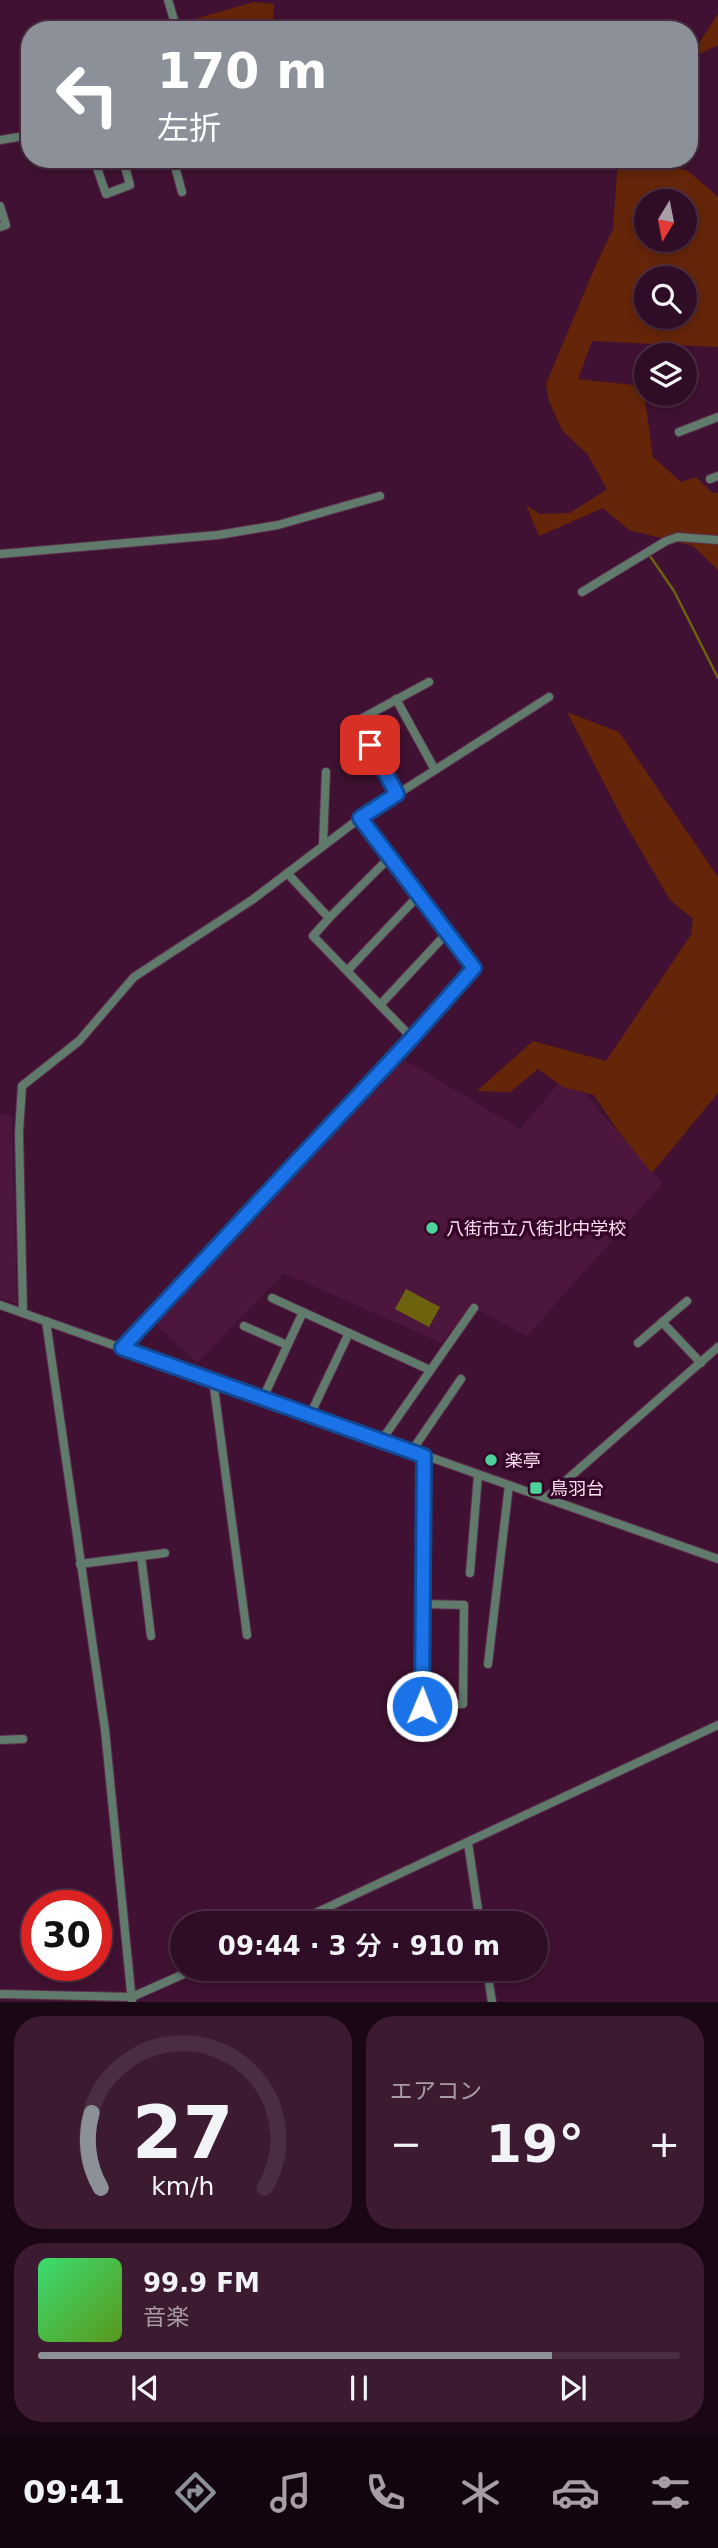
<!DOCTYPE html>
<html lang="ja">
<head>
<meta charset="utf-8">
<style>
  :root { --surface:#300d26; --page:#3c1b32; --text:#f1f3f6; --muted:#a89ca7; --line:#4b2d43; --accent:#8c9099 }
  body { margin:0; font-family:"DejaVu Sans","Noto Sans JP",sans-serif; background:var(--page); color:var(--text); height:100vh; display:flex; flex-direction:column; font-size:26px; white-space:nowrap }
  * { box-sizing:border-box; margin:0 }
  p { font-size:23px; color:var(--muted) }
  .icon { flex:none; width:38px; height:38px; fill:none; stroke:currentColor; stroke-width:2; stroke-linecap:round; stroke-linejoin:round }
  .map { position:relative; height:2002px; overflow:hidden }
  .drawer { display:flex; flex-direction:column; gap:14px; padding:14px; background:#1a0715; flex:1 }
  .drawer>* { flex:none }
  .hud { position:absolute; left:21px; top:21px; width:677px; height:147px; border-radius:28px; box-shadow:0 4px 10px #0003,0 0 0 2px var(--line); background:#8c9099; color:#fff; overflow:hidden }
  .needle { width:46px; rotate:190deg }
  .buttons { position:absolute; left:634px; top:189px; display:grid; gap:14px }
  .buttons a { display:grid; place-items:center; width:63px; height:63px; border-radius:50%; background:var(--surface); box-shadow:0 4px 10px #0003,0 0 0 2px var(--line); font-size:35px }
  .speed { position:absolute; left:21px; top:1890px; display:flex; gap:14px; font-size:35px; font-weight:700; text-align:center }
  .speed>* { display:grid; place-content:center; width:91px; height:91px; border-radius:50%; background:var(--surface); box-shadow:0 4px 10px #0003,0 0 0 2px var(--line); line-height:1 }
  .speed .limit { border:10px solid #d22; background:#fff; color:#111 }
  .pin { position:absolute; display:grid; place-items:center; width:60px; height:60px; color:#fff; margin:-30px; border-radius:14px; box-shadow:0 4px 10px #0006 }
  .me { position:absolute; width:77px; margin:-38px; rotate:1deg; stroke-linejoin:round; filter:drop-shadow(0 0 5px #0008) }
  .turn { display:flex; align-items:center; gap:24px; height:147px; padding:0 21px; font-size:32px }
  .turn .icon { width:91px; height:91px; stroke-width:2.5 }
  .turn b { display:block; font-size:49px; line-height:60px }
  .big { font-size:52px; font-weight:600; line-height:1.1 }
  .drawer .card { flex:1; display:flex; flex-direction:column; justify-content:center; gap:10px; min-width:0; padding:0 24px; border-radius:28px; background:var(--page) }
  .drawer .dial { align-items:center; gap:0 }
  .dial svg { height:182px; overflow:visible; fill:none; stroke:var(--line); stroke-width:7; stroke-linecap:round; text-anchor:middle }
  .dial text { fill:var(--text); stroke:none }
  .song { display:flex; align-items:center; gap:21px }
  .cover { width:84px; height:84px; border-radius:10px; background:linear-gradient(135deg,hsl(140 70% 55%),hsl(90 70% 35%)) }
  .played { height:7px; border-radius:4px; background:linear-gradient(90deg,var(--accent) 80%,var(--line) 80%) }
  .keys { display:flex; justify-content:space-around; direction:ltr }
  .heat { display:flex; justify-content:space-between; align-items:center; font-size:38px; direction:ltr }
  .drawer .tiles { flex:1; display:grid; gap:14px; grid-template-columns:1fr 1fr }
  .card:last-child { grid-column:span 2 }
  .trip { position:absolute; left:170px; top:1911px; width:378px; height:70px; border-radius:35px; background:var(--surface); box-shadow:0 4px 10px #0003,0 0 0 2px var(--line); font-weight:600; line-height:70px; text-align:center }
  .dock { display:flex; height:112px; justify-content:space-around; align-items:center; background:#13050f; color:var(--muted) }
  .dock .icon { width:49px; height:49px }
  .dock .current { color:var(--accent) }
  .dock b { font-size:32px; color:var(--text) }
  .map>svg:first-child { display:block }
  .built { fill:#4d173d }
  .green { fill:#642509; fill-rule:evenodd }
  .water { fill:#6d630f }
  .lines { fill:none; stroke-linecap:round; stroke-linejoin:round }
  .stream { stroke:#6d630f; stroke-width:2.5 }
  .street-casing { stroke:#5b2e4d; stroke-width:10 }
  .street { stroke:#607a6c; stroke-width:8 }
  .route-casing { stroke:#114b97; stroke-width:18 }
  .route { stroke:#1a73e8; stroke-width:12 }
  .poi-dot { fill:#4dd39a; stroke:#350628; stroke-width:2.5 }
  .labels { text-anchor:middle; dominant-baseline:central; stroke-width:7; stroke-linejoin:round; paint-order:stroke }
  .poi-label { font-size:18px; fill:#fedff1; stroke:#350628; text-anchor:start }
</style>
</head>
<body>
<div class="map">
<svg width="718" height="2002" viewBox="0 0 718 2002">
  <rect width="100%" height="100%" fill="#401132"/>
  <g class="built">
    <path d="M405,1060L520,1129L567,1074L663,1183L527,1336L470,1306L442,1343L284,1273L197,1363L151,1320Z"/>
    <path d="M0,1114L12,1116L17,1304L0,1298Z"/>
  </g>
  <g class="green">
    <path d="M254,2L274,4L272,30H180L191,20Z"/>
    <path d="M718,14V45L690,59V57Z"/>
    <path d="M618,159H652L688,171L718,197V347L592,341L578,379L643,386L653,457L681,482L696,477L711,492L718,493V570L693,546L629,530L603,508L539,536L526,505L540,514L570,513L607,489L588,455L562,430L549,401L546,384L595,267L613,229ZM646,201H684V240H646ZM646,278H684V317H646Z"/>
    <path d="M567,712L619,732L718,877V1093L652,1173L618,1131L594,1095L563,1087L538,1069L510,1092L477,1091L533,1041L606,1061L691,935L693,919L670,900L626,825Z"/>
  </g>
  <path class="water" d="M406,1289L440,1307L429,1327L395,1309Z"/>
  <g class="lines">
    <path class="stream" d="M650,556L674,591L718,678"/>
    <g class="street-casing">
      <g id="street">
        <path d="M168,0L177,30"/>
        <path d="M0,140L30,135"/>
        <path d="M94,159L106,194L130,185L123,159"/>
        <path d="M173,159L182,192"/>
        <path d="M0,206L6,225L0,227"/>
        <path d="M679,432L718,417"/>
        <path d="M710,479L718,476"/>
        <path d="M0,554L218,535L278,525L380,496"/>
        <path d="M582,592L666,541L678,537L718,540"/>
        <path d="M396,699L435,770"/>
        <path d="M397,794L357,721L429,682"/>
        <path d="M323,844L326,772"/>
        <path d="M288,874L329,918L313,936L412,1038"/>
        <path d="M329,918L390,857"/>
        <path d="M347,971L419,895"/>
        <path d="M380,1005L447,933"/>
        <path d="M272,1298L430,1370"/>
        <path d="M0,1305L718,1559"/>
        <path d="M23,1313L19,1133L22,1086L79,1041L134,977L252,900L360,818L549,697"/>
        <path d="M46,1321L105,1730L132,2002"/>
        <path d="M662,1322L701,1363"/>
        <path d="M244,1326L287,1345"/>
        <path d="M638,1343L687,1301"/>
        <path d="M122,1348L412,1038L474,968L360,818"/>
        <path d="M213,1380L247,1635"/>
        <path d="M263,1398L303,1312"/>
        <path d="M310,1415L349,1333"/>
        <path d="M381,1441L474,1308"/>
        <path d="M411,1452L461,1379"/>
        <path d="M546,1498L718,1347"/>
        <path d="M141,1556L151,1636"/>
        <path d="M80,1564L165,1553"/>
        <path d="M470,1573L478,1475"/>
        <path d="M423,1604L464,1605L463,1704L422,1706L424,1456"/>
        <path d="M488,1664L509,1485"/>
        <path d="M0,1740L23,1739"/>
        <path d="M468,1843L480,1923"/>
        <path d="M294,1923L718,1725"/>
        <path d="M487,1969L492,2002"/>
        <path d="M0,1994L132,1997L195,1969"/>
      </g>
    </g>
    <use href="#street" class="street"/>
  </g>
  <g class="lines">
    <g class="route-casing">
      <path id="route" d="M370,745L397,794L360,818L474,968L412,1038L122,1348L424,1456L422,1706"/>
    </g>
    <use href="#route" class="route"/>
  </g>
  <g class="poi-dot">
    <circle cx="432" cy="1228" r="7"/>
    <circle cx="491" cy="1460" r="7"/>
    <rect x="529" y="1481" width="14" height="14" rx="3.5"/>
  </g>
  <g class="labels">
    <g class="poi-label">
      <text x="446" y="1228">八街市立八街北中学校</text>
      <text x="505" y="1460">楽亭</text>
      <text x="550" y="1488">鳥羽台</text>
    </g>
  </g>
</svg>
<div class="buttons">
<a><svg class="needle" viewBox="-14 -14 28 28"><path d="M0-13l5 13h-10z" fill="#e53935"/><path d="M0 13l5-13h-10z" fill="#a89ca7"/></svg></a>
<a><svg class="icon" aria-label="search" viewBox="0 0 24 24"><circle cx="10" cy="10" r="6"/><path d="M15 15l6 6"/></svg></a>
<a><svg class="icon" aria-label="layers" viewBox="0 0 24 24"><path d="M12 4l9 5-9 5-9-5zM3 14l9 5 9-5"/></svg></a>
</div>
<div class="speed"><div class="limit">30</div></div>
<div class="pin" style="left:370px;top:745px;background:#d93025"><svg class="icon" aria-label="arrive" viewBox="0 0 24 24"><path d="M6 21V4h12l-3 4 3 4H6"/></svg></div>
<svg class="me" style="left:422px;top:1706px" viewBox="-20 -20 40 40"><circle r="17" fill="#1a73e8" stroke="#fff" stroke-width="3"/><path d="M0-11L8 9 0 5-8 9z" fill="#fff"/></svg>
<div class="trip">09:44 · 3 分 · 910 m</div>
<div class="hud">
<div class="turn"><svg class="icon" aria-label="left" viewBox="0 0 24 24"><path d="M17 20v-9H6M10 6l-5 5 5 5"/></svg><div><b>170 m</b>左折</div></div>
</div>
</div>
<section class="drawer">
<div class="tiles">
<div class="card dial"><svg viewBox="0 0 100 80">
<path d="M14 69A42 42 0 1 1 86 69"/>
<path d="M14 69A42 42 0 0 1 10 36" stroke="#8c9099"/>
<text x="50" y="56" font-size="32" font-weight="700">27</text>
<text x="50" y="72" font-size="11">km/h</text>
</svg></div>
<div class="card"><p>エアコン</p>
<div class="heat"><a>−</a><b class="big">19°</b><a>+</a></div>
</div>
<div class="card">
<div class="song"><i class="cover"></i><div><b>99.9 FM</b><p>音楽</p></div></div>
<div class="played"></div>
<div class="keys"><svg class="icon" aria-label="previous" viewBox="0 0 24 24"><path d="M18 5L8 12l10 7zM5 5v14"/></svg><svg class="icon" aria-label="pause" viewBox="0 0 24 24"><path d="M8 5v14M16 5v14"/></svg><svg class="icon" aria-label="next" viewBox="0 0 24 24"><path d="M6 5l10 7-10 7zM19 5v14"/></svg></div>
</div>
</div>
</section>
<nav class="dock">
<b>09:41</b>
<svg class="icon current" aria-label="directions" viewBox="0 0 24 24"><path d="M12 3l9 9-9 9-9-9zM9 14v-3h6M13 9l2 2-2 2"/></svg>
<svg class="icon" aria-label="music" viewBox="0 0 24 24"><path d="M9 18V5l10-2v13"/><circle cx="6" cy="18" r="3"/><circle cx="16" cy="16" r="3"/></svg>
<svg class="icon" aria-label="phone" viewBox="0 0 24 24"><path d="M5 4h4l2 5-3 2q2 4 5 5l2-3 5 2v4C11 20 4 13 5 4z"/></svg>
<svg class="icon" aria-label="climate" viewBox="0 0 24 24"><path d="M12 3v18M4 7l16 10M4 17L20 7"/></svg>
<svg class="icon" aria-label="car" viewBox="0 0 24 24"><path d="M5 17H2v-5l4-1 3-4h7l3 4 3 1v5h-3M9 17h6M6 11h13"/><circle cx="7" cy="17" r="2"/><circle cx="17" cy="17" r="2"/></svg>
<svg class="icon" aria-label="filters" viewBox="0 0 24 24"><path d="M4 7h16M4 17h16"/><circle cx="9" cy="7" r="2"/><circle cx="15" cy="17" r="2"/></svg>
</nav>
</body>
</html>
